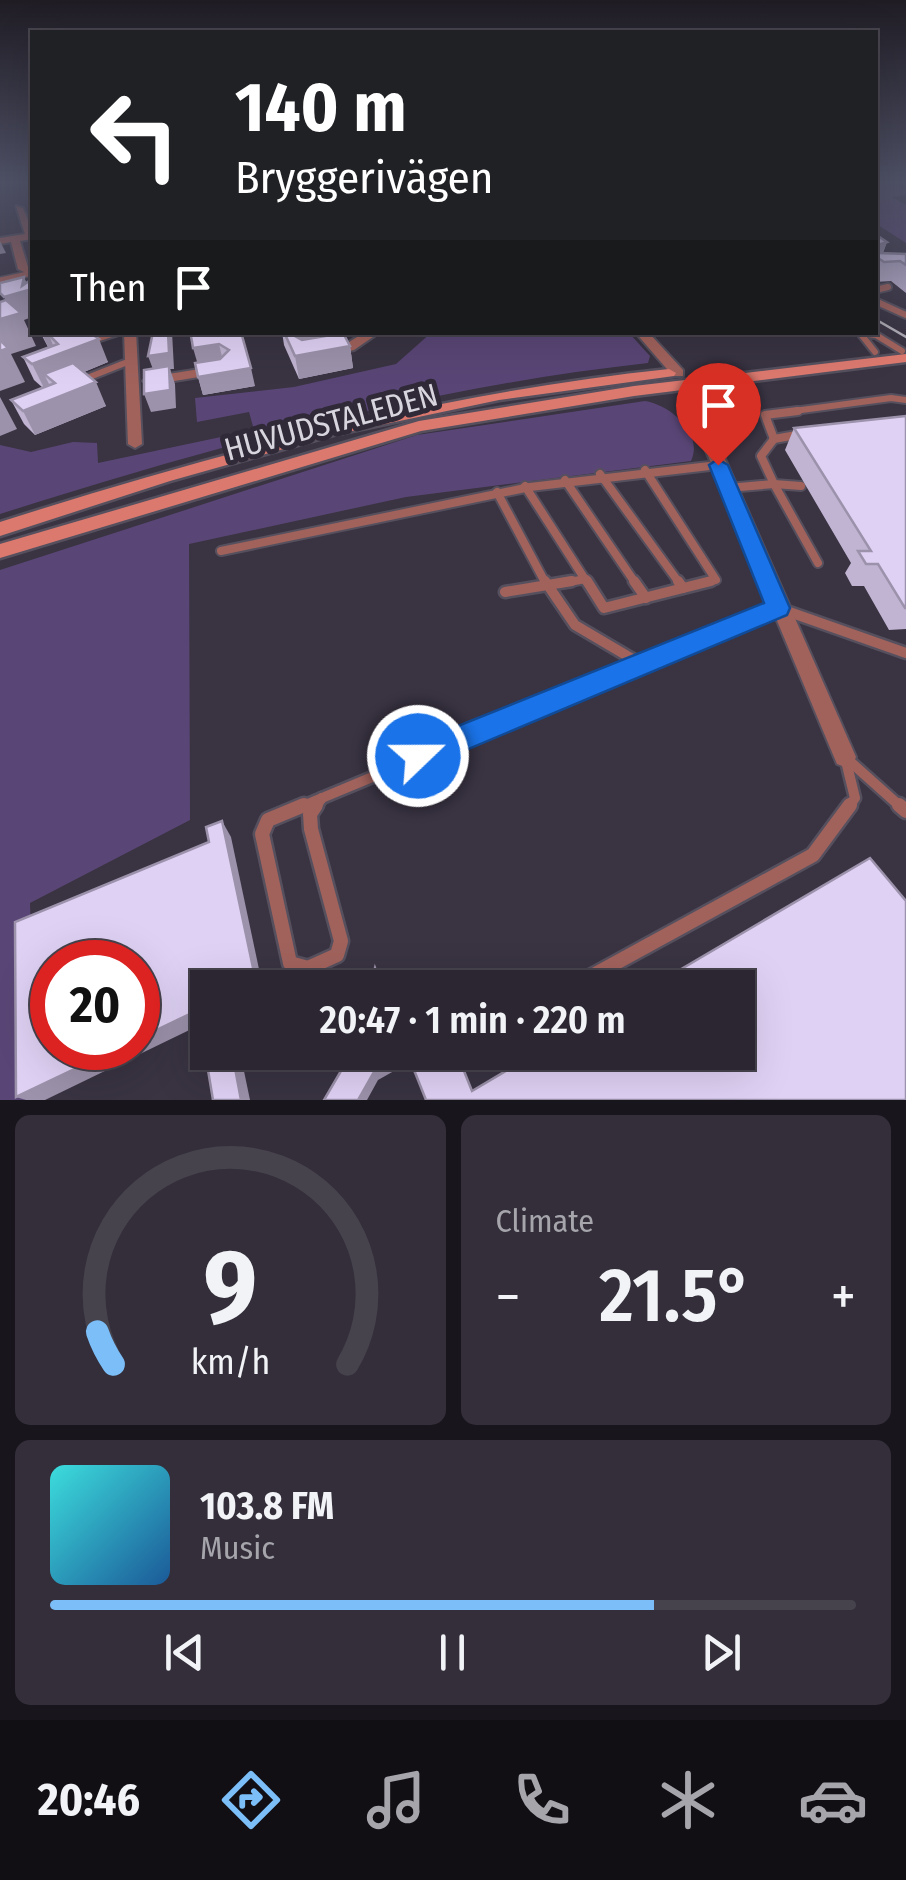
<!DOCTYPE html>
<html lang="en">
<head>
<meta charset="utf-8">
<style>
  :root { --surface:#2b2632; --page:#332e3a; --text:#f1f3f6; --muted:#a6a5ac; --line:#47434d; --accent:#7bbef8 }
  body { margin:0; font-family:"Fira Sans Condensed",sans-serif; background:var(--page); color:var(--text); height:100vh; display:flex; flex-direction:column; font-size:38px; white-space:nowrap }
  * { box-sizing:border-box; margin:0 }
  p { font-size:32px; color:var(--muted) }
  .icon { flex:none; width:55px; height:55px; fill:none; stroke:currentColor; stroke-width:2; stroke-linecap:round; stroke-linejoin:round }
  .map { position:relative; height:1100px; overflow:hidden }
  .drawer { display:flex; flex-direction:column; gap:15px; padding:15px; background:#18151c; flex:1 }
  .drawer>* { flex:none }
  .top-card { position:absolute; left:30px; top:30px; width:848px; height:305px; border-radius:0px; box-shadow:0 10px 40px #0002,0 0 0 2px var(--line); background:#202124; color:#fff; overflow:hidden }
  .speed { position:absolute; left:30px; top:940px; display:flex; gap:20px; font-size:50px; font-weight:700; text-align:center }
  .speed>* { display:grid; place-content:center; width:130px; height:130px; border-radius:50%; background:var(--surface); box-shadow:0 10px 40px #0002,0 0 0 2px var(--line); line-height:1 }
  .speed .limit { border:15px solid #d22; background:#fff; color:#111 }
  .pin { position:absolute; display:grid; place-items:center; width:85px; height:85px; color:#fff; margin:-102px -42px; border-radius:50% 50% 50% 0; rotate:-45deg; box-shadow:0 0 10px #0007 }
  .pin .icon { rotate:45deg }
  .me { position:absolute; width:110px; margin:-55px; rotate:68deg; stroke-linejoin:round; filter:drop-shadow(0 0 8px #0008) }
  .turn { display:flex; align-items:center; gap:35px; height:210px; padding:0 40px; font-size:45px }
  .turn .icon { width:130px; height:130px; stroke-width:2.5 }
  .turn b { display:block; font-size:70px; line-height:85px }
  .then { display:flex; align-items:center; height:95px; padding:0 40px; background:#0003; gap:20px; font-size:38px }
  .big { font-size:75px; font-weight:600; line-height:1.1 }
  .drawer .widget { flex:1; display:flex; flex-direction:column; justify-content:center; gap:15px; min-width:0; padding:0 35px; border-radius:15px; background:var(--page) }
  .drawer .dial { align-items:center; gap:0 }
  .dial svg { height:260px; overflow:visible; fill:none; stroke:var(--line); stroke-width:7; stroke-linecap:round; text-anchor:middle }
  .dial text { fill:var(--text); stroke:none }
  .song { display:flex; align-items:center; gap:30px }
  .cover { width:120px; height:120px; border-radius:15px; background:linear-gradient(135deg,hsl(180 70% 55%),hsl(210 70% 35%)) }
  .played { height:10px; border-radius:5px; background:linear-gradient(90deg,var(--accent) 75%,var(--line) 75%) }
  .keys { display:flex; justify-content:space-around; direction:ltr }
  .heat { display:flex; justify-content:space-between; align-items:center; font-size:55px; direction:ltr }
  .drawer .tiles { flex:1; display:grid; gap:15px; grid-template-columns:1fr 1fr }
  .widget:last-child { grid-column:span 2 }
  .trip { position:absolute; left:190px; top:970px; width:565px; height:100px; border-radius:0px; background:var(--surface); box-shadow:0 10px 40px #0002,0 0 0 2px var(--line); font-weight:600; line-height:100px; text-align:center }
  .menu { display:flex; height:160px; justify-content:space-around; align-items:center; background:#110f14; color:var(--muted) }
  .menu .icon { width:70px; height:70px }
  .menu .active { color:var(--accent) }
  .menu b { font-size:45px; color:var(--text) }
  .map>svg:first-child { display:block }
  .green { fill:#5a4676 }
  .lines { fill:none; stroke-linecap:round; stroke-linejoin:round }
  .lane-far4-casing { stroke:#56505e; stroke-width:8 }
  .lane-far3-casing { stroke:#56505e; stroke-width:10 }
  .lane-far2-casing { stroke:#56505e; stroke-width:12 }
  .lane-far1-casing { stroke:#56505e; stroke-width:15 }
  .lane-casing { stroke:#56505e; stroke-width:19 }
  .street-casing { stroke:#56505e; stroke-width:4 }
  .secondary-casing { stroke:#56505e; stroke-width:5 }
  .lane-far4 { stroke:#a1625c; stroke-width:5 }
  .lane-far3 { stroke:#a1625c; stroke-width:6 }
  .lane-far2 { stroke:#a1625c; stroke-width:8 }
  .lane-far1 { stroke:#a1625c; stroke-width:10 }
  .lane { stroke:#a1625c; stroke-width:14 }
  .street { fill:#a1625c; fill-rule:evenodd }
  .secondary { fill:#dc796f; fill-rule:evenodd }
  .tram { stroke:#ada9b3; stroke-width:2.5 }
  .wall { fill:#c0b4d2 }
  .shaded-wall { fill:#9c92ab }
  .building { fill:#dfd1f4; stroke:#9c92ab; stroke-width:2.5 }
  .route { fill:#1a73e8; stroke:#114b97; stroke-width:2.5 }
  .labels { text-anchor:middle; dominant-baseline:central; stroke-width:10; stroke-linejoin:round; paint-order:stroke }
  .street-label { font-size:32px; fill:#d8d5de; stroke:#2f2938 }
</style>
</head>
<body>
<div class="map">
<svg width="906" height="1100" viewBox="0 0 906 1100">
  <rect width="100%" height="100%" fill="#393342"/>
  <g class="green">
    <path d="M875,183H894L906,190V195L892,197L906,205V243L875,223Z"/>
    <path d="M432,332L629,333L650,356L648,363C428,387 211,447 0,514V445L31,452L73,442L97,443L98,463L254,430L249,412L197,422L195,398L294,387L396,364Z"/>
    <path d="M645,401C670,405 704,433 691,461L406,497L189,544L190,820L30,903L37,1100H0V570L417,435Z"/>
  </g>
  <g class="lines">
    <g class="lane-far4-casing">
      <path id="lane-far4" d="M0,280L32,273"/>
    </g>
    <g class="lane-far3-casing">
      <g id="lane-far3">
        <path d="M875,290L888,287"/>
        <path d="M875,301L906,315"/>
        <path d="M87,342L118,332"/>
        <path d="M875,352L860,333L876,335L902,351"/>
        <path d="M82,380L130,361"/>
        <path d="M779,413L891,398L906,400"/>
      </g>
    </g>
    <g class="lane-far2-casing">
      <g id="lane-far2">
        <path d="M774,439L765,415L798,411"/>
        <path d="M645,470L716,580L701,584"/>
        <path d="M600,474L680,584"/>
        <path d="M565,480L636,584"/>
        <path d="M774,484L818,563"/>
        <path d="M774,484L801,486"/>
        <path d="M525,486L588,584"/>
        <path d="M728,488L774,484L761,456L774,439L802,434"/>
        <path d="M497,492L546,584"/>
        <path d="M221,551L530,487L718,465"/>
        <path d="M557,584L586,579"/>
      </g>
    </g>
    <g class="lane-far1-casing">
      <g id="lane-far1">
        <path d="M545,581L575,625L641,664"/>
        <path d="M587,581L604,608L711,581"/>
        <path d="M634,581L646,598"/>
        <path d="M678,581L683,588"/>
        <path d="M505,592L572,581"/>
        <path d="M845,757L902,808"/>
        <path d="M845,757L855,798L848,808"/>
        <path d="M322,798L778,608L906,653"/>
        <path d="M298,808L322,798"/>
        <path d="M315,808L322,798"/>
      </g>
    </g>
    <g class="lane-casing">
      <g id="lane">
        <path d="M304,805L268,820L262,834L290,963L308,968L337,955L341,941L311,829L310,814L316,805"/>
        <path d="M899,805L906,811"/>
        <path d="M570,988L813,855L850,805"/>
      </g>
    </g>
    <g class="street-casing">
      <g id="street">
        <path d="M16,206L23,208L32,230V239L20,241L28,267L32,269V276L18,269L11,242L0,244V238L25,234Z"/>
        <path d="M124,332H136L142,444L135,448L128,444Z"/>
        <path d="M365,332H380L354,350L329,355L323,351L346,344Z"/>
        <path d="M635,332H648L683,370V376H673Z"/>
        <path d="M218,366L223,367V373L150,385L143,381L150,377Z"/>
        <path d="M685,380L692,384L856,757L853,764L845,767L837,764L834,757L678,384Z"/>
      </g>
    </g>
    <g class="secondary-casing">
      <g id="secondary">
        <path d="M906,354V362L634,396L421,431L0,558V544L419,421L634,386Z"/>
        <path d="M669,369L676,373L674,376L499,400L333,435L170,481L0,536V522C220,452 439,393 669,369Z"/>
      </g>
    </g>
    <use href="#lane-far4" class="lane-far4"/>
    <use href="#lane-far3" class="lane-far3"/>
    <use href="#lane-far2" class="lane-far2"/>
    <use href="#lane-far1" class="lane-far1"/>
    <use href="#lane" class="lane"/>
    <use href="#street" class="street"/>
    <use href="#secondary" class="secondary"/>
    <path class="tram" d="M875,319L906,337"/>
  </g>
  <g class="wall">
    <path d="M875,234L887,242L883,253L906,254V293L891,281L875,282Z"/>
    <path d="M40,332H93L90,333L108,362L84,372L106,406L35,435L24,424L11,400L43,388L34,380L23,357L48,347Z"/>
    <path d="M215,332L255,386L203,395L198,377L197,362Z"/>
    <path d="M282,332H336L350,346L353,368L299,379L284,345Z"/>
    <path d="M659,332H739L662,337Z"/>
    <path d="M906,416V629L889,630L864,586H852L845,573L851,563L785,450L794,428Z"/>
  </g>
  <g class="shaded-wall">
    <path d="M0,241L6,253L0,254Z"/>
    <path d="M887,242L880,259L878,245Z"/>
    <path d="M24,277L30,290L32,289V317L24,320L36,346L11,354L25,382L0,391V319L13,315L4,297L22,286Z"/>
    <path d="M41,332H73L49,335L53,345L48,347Z"/>
    <path d="M168,332H172L174,369H170L175,384L176,408L151,412L144,394L154,372L148,356Z"/>
    <path d="M293,332H336L337,340L306,348L291,334Z"/>
    <path d="M99,339L108,362L55,384L44,374L50,386L44,388L32,364Z"/>
    <path d="M219,344L223,361L198,365L193,348Z"/>
    <path d="M350,346L353,368L299,379L295,356Z"/>
    <path d="M251,368L255,386L203,395L198,377Z"/>
    <path d="M96,382L106,406L35,435L23,411Z"/>
    <path d="M0,397L17,429L0,436Z"/>
    <path d="M222,821L231,837L263,988H244Z"/>
    <path d="M198,1010L208,1021L45,1100H26L16,1097L119,1048H138V1039Z"/>
    <path d="M232,1052H240L250,1100H241Z"/>
    <path d="M408,1054L410,1062L378,1080L367,1100H358L374,1072Z"/>
  </g>
  <g class="building">
    <path d="M875,234L887,242L878,245L880,253L906,254V265L900,261L884,262L875,256Z"/>
    <path d="M24,277L22,286L32,279V289L4,297L0,293V283Z"/>
    <path d="M6,300L21,313L0,319V302Z"/>
    <path d="M56,332H89L99,339L32,364L23,357L58,344L49,335Z"/>
    <path d="M153,332H168L169,353L148,356Z"/>
    <path d="M215,332H241L251,368L198,377L195,363L220,359L229,350L219,344L193,348L191,336Z"/>
    <path d="M284,332H293L291,334L302,340L343,333L350,346L295,356Z"/>
    <path d="M0,340L8,348L0,351Z"/>
    <path d="M73,363L96,382L23,411L11,400L55,383L44,374Z"/>
    <path d="M169,366L170,390L144,394V370Z"/>
    <path d="M906,416V608H905L878,564H866L858,551H871L794,428Z"/>
    <path d="M222,821L256,982L244,988H208V1052H232L241,1100H213L198,1010L138,1039V962H52V1048H119L16,1097L15,922L209,842L206,827Z"/>
    <path d="M870,858L906,901V1100H426L412,1065L458,1056L472,1091L538,1052H738V988H649Z"/>
    <path d="M375,968L382,988H370Z"/>
    <path d="M352,1052H407L408,1054L374,1072L358,1100H324Z"/>
  </g>
  <linearGradient id="sky" x2="0" y2="1"><stop stop-color="#1f1c24"/><stop offset="0.54" stop-color="#4e5065"/><stop offset="1" stop-color="#4e5065" stop-opacity="0"/></linearGradient>
  <rect width="906" height="337" fill="url(#sky)"/>
  <path class="route" d="M718,459L728,465L790,608L787,615L428,766L418,770L408,766L403,756L408,746L764,603L709,465Z"/>
  <g class="labels">
    <g class="street-label">
      <text transform="translate(331 422) rotate(-15)">HUVUDSTALEDEN</text>
    </g>
  </g>
</svg>
<div class="speed"><div class="limit">20</div></div>
<div class="pin" style="left:718px;top:465px;background:#d93025"><svg class="icon" aria-label="arrive" viewBox="0 0 24 24"><path d="M6 21V4h12l-3 4 3 4H6"/></svg></div>
<svg class="me" style="left:418px;top:756px" viewBox="-20 -20 40 40"><circle r="17" fill="#1a73e8" stroke="#fff" stroke-width="3"/><path d="M0-11L8 9 0 5-8 9z" fill="#fff"/></svg>
<div class="trip">20:47 · 1 min · 220 m</div>
<div class="top-card">
<div class="turn"><svg class="icon" aria-label="left" viewBox="0 0 24 24"><path d="M17 20v-9H6M10 6l-5 5 5 5"/></svg><div><b>140 m</b>Bryggerivägen</div></div>
<div class="then">Then<svg class="icon" aria-label="arrive" viewBox="0 0 24 24"><path d="M6 21V4h12l-3 4 3 4H6"/></svg></div>
</div>
</div>
<section class="drawer">
<div class="tiles">
<div class="widget dial"><svg viewBox="0 0 100 80">
<path d="M14 69A42 42 0 1 1 86 69"/>
<path d="M14 69A42 42 0 0 1 9 59" stroke="#7bbef8"/>
<text x="50" y="56" font-size="32" font-weight="700">9</text>
<text x="50" y="72" font-size="11">km/h</text>
</svg></div>
<div class="widget"><p>Climate</p>
<div class="heat"><a>−</a><b class="big">21.5°</b><a>+</a></div>
</div>
<div class="widget">
<div class="song"><i class="cover"></i><div><b>103.8 FM</b><p>Music</p></div></div>
<div class="played"></div>
<div class="keys"><svg class="icon" aria-label="previous" viewBox="0 0 24 24"><path d="M18 5L8 12l10 7zM5 5v14"/></svg><svg class="icon" aria-label="pause" viewBox="0 0 24 24"><path d="M8 5v14M16 5v14"/></svg><svg class="icon" aria-label="next" viewBox="0 0 24 24"><path d="M6 5l10 7-10 7zM19 5v14"/></svg></div>
</div>
</div>
</section>
<nav class="menu">
<b>20:46</b>
<svg class="icon active" aria-label="directions" viewBox="0 0 24 24"><path d="M12 3l9 9-9 9-9-9zM9 14v-3h6M13 9l2 2-2 2"/></svg>
<svg class="icon" aria-label="music" viewBox="0 0 24 24"><path d="M9 18V5l10-2v13"/><circle cx="6" cy="18" r="3"/><circle cx="16" cy="16" r="3"/></svg>
<svg class="icon" aria-label="phone" viewBox="0 0 24 24"><path d="M5 4h4l2 5-3 2q2 4 5 5l2-3 5 2v4C11 20 4 13 5 4z"/></svg>
<svg class="icon" aria-label="climate" viewBox="0 0 24 24"><path d="M12 3v18M4 7l16 10M4 17L20 7"/></svg>
<svg class="icon" aria-label="car" viewBox="0 0 24 24"><path d="M5 17H2v-5l4-1 3-4h7l3 4 3 1v5h-3M9 17h6M6 11h13"/><circle cx="7" cy="17" r="2"/><circle cx="17" cy="17" r="2"/></svg>
</nav>
</body>
</html>
